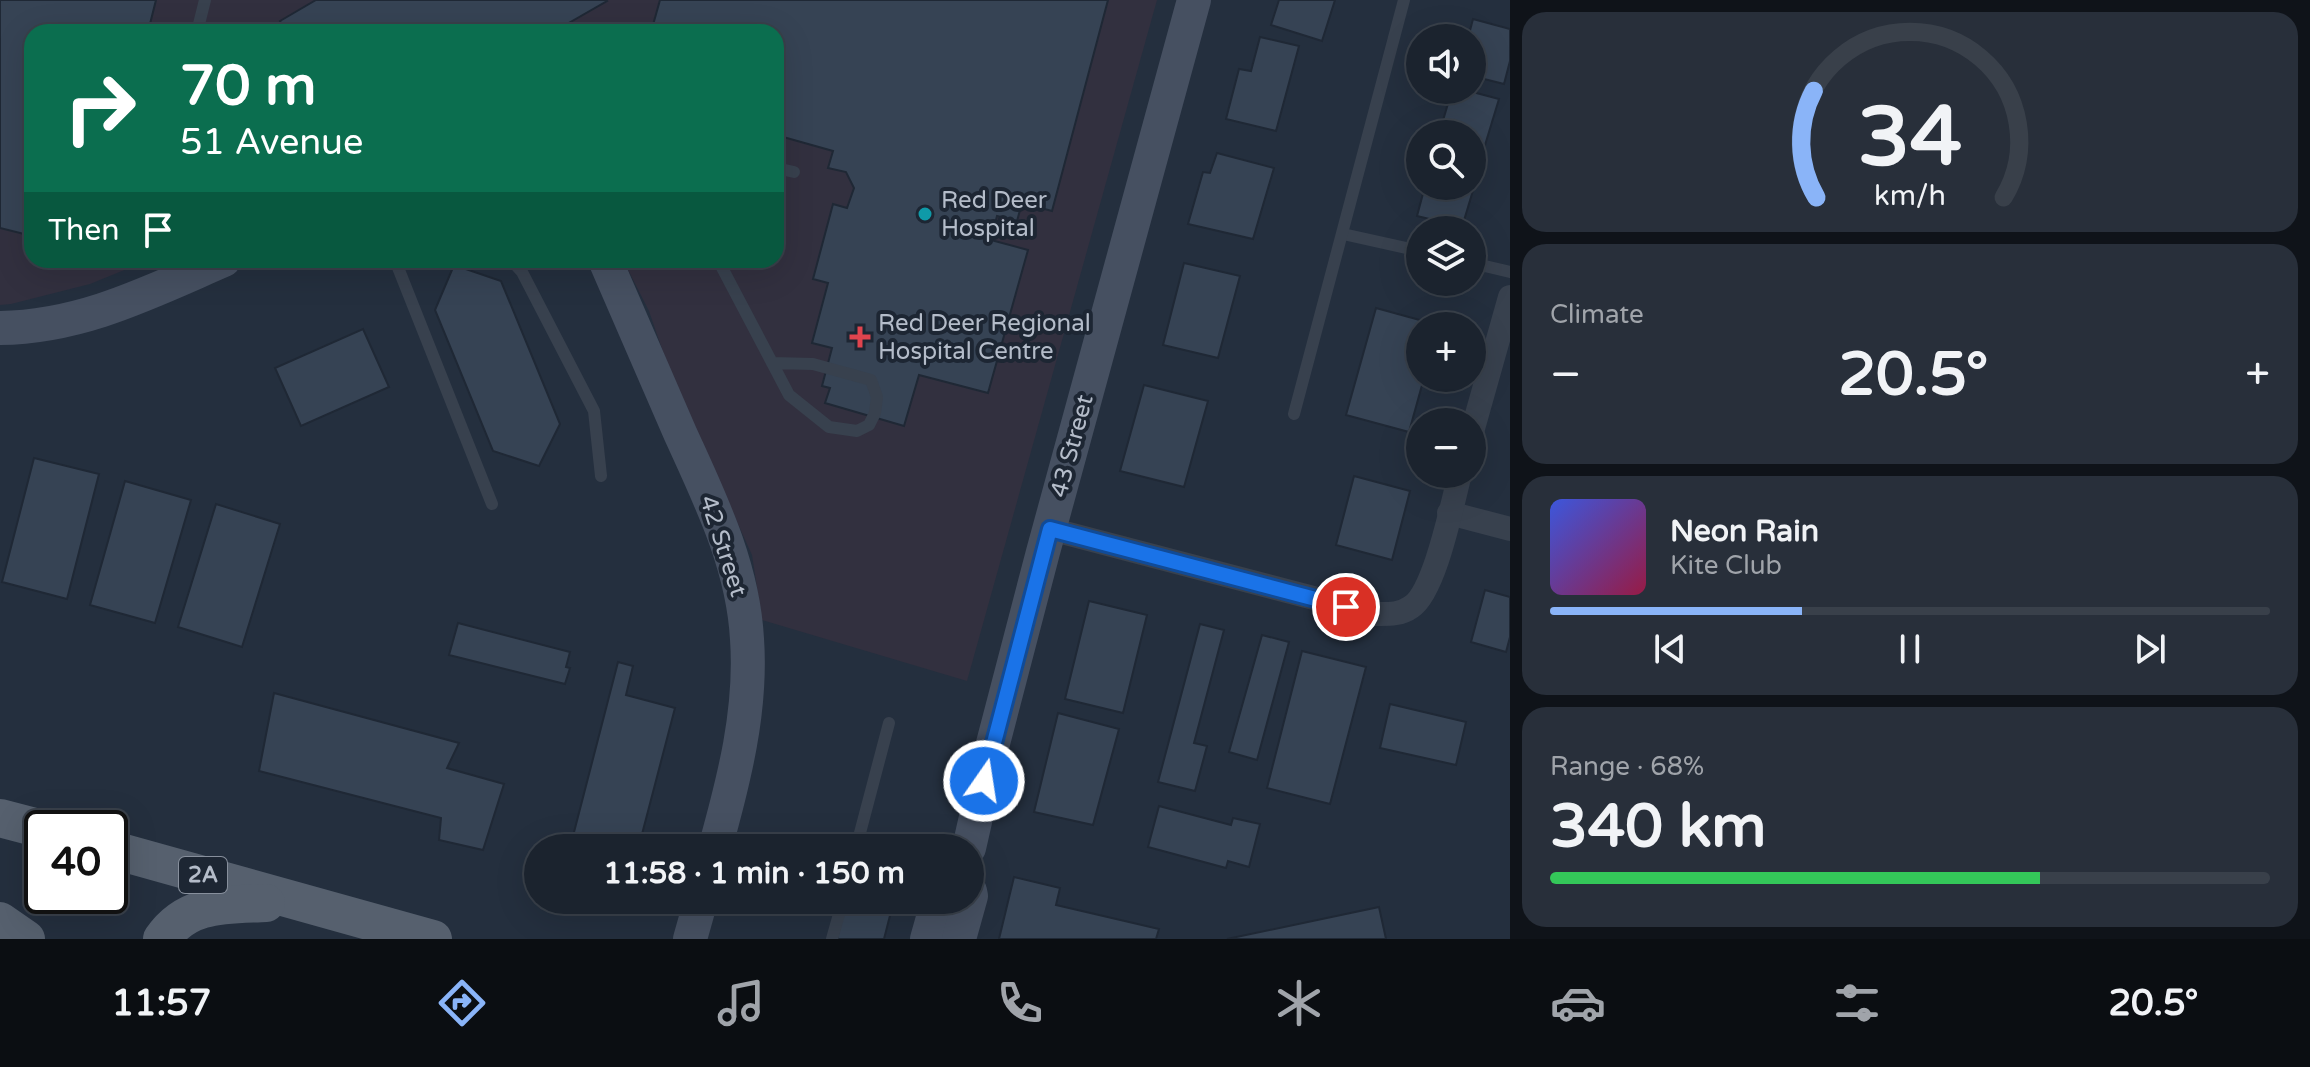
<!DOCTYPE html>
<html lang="en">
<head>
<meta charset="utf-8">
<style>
  :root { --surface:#1b232e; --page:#282f3a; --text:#f1f3f6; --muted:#a0a4aa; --line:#39404a; --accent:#8ab4f8 }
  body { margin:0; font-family:"Varela Round",sans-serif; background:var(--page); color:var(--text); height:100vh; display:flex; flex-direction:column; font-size:30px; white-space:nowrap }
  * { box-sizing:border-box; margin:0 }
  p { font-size:26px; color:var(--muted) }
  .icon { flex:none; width:44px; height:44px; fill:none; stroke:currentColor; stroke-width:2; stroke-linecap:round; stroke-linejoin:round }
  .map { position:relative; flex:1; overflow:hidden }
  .panel { display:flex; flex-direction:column; gap:12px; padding:12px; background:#0f1319; width:800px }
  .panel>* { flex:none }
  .top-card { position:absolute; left:24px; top:24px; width:760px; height:244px; border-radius:24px; box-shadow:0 8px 32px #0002,0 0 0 2px var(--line); background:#0b6e4f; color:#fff; overflow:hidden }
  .controls { position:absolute; left:1406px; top:24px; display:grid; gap:16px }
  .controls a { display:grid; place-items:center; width:80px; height:80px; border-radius:50%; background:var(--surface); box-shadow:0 8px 32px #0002,0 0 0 2px var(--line); font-size:40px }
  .speed { position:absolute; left:24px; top:810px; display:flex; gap:16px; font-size:40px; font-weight:700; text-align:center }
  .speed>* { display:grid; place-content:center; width:104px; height:104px; border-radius:50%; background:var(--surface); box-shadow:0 8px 32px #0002,0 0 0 2px var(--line); line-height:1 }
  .speed .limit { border:4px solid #111; border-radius:12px; background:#fff; color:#111 }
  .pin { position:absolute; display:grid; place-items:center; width:68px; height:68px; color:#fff; margin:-34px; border:4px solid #fff; border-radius:50%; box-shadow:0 2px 8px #0007 }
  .me { position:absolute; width:88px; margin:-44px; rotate:13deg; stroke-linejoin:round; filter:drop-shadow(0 0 6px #0008) }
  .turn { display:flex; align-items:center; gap:28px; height:168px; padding:0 24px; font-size:36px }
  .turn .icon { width:104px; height:104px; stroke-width:2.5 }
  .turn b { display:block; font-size:56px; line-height:68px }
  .then { display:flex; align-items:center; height:76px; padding:0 24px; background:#0003; gap:16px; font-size:30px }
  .big { font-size:60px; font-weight:800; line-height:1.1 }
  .panel .widget { flex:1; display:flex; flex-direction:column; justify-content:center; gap:12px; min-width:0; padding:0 28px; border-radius:24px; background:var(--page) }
  .panel .dial { align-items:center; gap:0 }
  .dial svg { height:208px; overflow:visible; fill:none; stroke:var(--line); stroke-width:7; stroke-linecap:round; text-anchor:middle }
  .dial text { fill:var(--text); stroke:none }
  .song { display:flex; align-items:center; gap:24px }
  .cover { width:96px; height:96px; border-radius:12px; background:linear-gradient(135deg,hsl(230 70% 55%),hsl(340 70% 35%)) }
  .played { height:8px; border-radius:4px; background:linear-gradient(90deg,var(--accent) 35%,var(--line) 35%) }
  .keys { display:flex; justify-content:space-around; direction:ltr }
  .heat { display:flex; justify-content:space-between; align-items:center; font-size:44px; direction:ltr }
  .charge { height:12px; border-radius:6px; background:linear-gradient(90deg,#34c759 68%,var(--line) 0) }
  .trip { position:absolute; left:524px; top:834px; width:460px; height:80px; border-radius:40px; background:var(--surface); box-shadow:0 8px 32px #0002,0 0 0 2px var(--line); font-weight:800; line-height:80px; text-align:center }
  .tab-bar { display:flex; height:128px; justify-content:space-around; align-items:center; background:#0b0e12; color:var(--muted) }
  .tab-bar .icon { width:56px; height:56px }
  .tab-bar .current { color:var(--accent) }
  .tab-bar b { font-size:36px; color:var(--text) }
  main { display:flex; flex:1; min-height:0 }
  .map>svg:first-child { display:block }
  .medical { fill:#32303f }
  .building { fill:#364354; stroke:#1f2835; stroke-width:2 }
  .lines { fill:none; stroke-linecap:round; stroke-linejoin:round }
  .lane { stroke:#38414e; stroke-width:12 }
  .street { stroke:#38414e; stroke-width:24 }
  .secondary { stroke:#465061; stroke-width:34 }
  .primary { stroke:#56606e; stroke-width:38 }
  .route-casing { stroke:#114b97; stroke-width:20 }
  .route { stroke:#1a73e8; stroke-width:14 }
  .culture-dot { fill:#0f9aa8; stroke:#1d2633; stroke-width:3 }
  .health-dot { fill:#e0444e; stroke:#1d2633; stroke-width:3 }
  .labels { text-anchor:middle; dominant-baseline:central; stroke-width:8; stroke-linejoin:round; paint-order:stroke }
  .shield { fill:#1d2633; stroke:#878f9c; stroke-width:2 }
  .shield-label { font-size:22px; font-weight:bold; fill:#b4bcc9 }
  .poi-label { font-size:24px; fill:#b4bcc9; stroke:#1d2633; text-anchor:start }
  .street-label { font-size:24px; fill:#b4bcc9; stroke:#1d2633 }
</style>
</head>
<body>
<main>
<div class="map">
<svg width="1510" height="939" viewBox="0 0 1510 939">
  <rect width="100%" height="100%" fill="#242f3e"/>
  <path class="medical" d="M0,0H1157L967,681L762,620L752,555L722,489L687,422L649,311L623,260H776V32H32V260H149L90,284L11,304L0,305Z"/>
  <g class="building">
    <path d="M0,0H156L148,32H32V236L0,228Z"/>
    <path d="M316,0H606L607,1L553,32H283L285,30L280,21Z"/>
    <path d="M660,0H1108L1052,211L1022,203L1017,221L997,216L991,240L1028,250L988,393L919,375L904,426L825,403L830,388L822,386L832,348L812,343L828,283L813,279L833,204L847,208L854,188L846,172L828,168L833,151L776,135V32H651Z"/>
    <path d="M1279,0H1335L1322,41L1271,25Z"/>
    <path d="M1473,19L1510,29V61L1504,84L1472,76V38H1468Z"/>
    <path d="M1260,37L1299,46L1276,131L1226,119L1239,69L1251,71Z"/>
    <path d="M1452,90H1465L1499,99L1482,155L1472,153V134H1439Z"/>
    <path d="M1217,153L1274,168L1253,239L1188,224L1203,172L1210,173Z"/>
    <path d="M1472,172L1478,174L1462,227L1417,216L1425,186H1472Z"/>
    <path d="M1184,263L1240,276L1218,358L1163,345Z"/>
    <path d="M454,265L501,281L560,424L539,466L493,451L435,310Z"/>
    <path d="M1376,308L1438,325L1420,326V378H1424L1409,432L1346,415Z"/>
    <path d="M363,329L389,387L301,426L275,368Z"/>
    <path d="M1144,385L1208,401L1184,487L1120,471Z"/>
    <path d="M34,458L99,474L67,599L2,582Z"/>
    <path d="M1354,476L1410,491L1392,560L1336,545Z"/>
    <path d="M125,481L191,500L155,623L90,605Z"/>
    <path d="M216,504L280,524L242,647L178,627Z"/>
    <path d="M1485,590L1510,597V637L1506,652L1471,642Z"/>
    <path d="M1089,601L1147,615L1123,713L1065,699Z"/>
    <path d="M458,623L570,652L566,667L570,668L565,684L449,655Z"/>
    <path d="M1200,624L1224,630L1194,743L1207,746L1195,791L1158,782Z"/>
    <path d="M1262,635L1289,642L1257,760L1229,752Z"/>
    <path d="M1302,651L1366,667L1330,804L1267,788Z"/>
    <path d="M618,662L633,666L626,695L675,708L641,838L618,848L573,836Z"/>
    <path d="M274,693L459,743L447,768L504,784L483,850L439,840L441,818L259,771Z"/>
    <path d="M1390,704L1466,722L1456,765L1380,748Z"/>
    <path d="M1058,713L1119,729L1093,825L1034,812Z"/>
    <path d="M1159,806L1231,825L1233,818L1260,824L1249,867L1228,861L1226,868L1148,847Z"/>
    <path d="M1014,877L1060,888L1056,905L1159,929L1156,939H999Z"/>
    <path d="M846,900H894L884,939H837Z"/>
    <path d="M1379,907L1386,939H1227Z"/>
  </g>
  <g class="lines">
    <g class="lane">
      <path d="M197,32L205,0"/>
      <path d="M776,168L794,172"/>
      <path d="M1343,234L1420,251"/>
      <path d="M395,260L492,504"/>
      <path d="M511,260L522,272L594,411L601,476"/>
      <path d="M718,260L789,395L829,427L857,431L869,425L875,413L877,397L871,380L813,364L772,363"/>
      <path d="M1472,263L1510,272"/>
      <path d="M1294,414L1404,0"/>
      <path d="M856,848L889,723"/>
      <path d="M832,939L843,900"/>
    </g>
    <g class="street">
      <path d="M1472,432L1510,297"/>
      <path d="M1449,513L1510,529"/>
      <path d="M1050,529L1375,614C1387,614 1400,615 1411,607C1435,592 1452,504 1460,474"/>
    </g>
    <g class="secondary">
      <path d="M605,260C630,318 655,375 680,433C710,499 743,565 747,639C752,710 734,780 715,848"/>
      <path d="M0,328C82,327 150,292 224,260"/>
      <path d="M969,848L991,751L1043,552L1194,0"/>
      <path d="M690,939L701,900"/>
      <path d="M927,939L938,900"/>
      <path d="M959,939L971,896L970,891"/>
    </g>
    <g class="primary">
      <path d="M0,818L42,829"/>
      <path d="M110,849L433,939"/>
      <path d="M0,921L26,939"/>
      <path d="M162,939C187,902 226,905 266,903"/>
    </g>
  </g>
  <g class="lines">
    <g class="route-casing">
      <path id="route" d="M984,781L1050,529L1346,607"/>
    </g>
    <use href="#route" class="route"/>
  </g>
  <circle class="culture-dot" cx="925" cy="214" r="8"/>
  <path class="health-dot" d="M856 325h8v8h8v8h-8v8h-8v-8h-8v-8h8z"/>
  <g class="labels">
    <rect class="shield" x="179" y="857" width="48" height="36" rx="6"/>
    <g class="shield-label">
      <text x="203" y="875">2A</text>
    </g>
    <g class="poi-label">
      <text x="941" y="200">Red Deer<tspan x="941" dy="28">Hospital</tspan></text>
      <text x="878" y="323">Red Deer Regional<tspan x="878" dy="28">Hospital Centre</tspan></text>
    </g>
    <g class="street-label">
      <text transform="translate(1072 446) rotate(-75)">43 Street</text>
      <text transform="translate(723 546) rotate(72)">42 Street</text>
    </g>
  </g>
</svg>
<div class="controls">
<a><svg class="icon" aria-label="sound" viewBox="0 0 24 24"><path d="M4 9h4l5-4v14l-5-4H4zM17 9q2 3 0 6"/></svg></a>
<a><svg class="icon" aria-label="search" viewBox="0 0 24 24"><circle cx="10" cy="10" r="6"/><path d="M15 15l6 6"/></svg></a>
<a><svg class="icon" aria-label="layers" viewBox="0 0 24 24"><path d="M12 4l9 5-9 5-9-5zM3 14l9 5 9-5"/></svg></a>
<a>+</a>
<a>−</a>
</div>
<div class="speed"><div class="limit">40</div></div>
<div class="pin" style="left:1346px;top:607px;background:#d93025"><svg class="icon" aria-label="arrive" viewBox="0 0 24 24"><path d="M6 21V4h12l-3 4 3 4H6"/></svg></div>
<svg class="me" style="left:984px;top:781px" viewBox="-20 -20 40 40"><circle r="17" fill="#1a73e8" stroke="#fff" stroke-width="3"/><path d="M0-11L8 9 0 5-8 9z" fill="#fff"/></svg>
<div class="trip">11:58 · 1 min · 150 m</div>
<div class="top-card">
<div class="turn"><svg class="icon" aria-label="right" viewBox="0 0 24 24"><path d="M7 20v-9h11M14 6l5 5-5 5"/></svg><div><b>70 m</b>51 Avenue</div></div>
<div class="then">Then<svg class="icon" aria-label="arrive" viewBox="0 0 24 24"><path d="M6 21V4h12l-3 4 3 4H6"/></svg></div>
</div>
</div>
<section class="panel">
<div class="widget dial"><svg viewBox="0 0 100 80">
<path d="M14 69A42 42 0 1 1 86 69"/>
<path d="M14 69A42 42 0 0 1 13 28" stroke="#8ab4f8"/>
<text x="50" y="56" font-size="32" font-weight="700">34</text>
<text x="50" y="72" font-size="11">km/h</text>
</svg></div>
<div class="widget"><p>Climate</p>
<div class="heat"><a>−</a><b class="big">20.5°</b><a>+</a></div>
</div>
<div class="widget">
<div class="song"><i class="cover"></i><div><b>Neon Rain</b><p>Kite Club</p></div></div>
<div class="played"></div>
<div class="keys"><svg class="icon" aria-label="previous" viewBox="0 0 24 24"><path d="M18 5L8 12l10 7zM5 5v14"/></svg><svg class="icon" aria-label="pause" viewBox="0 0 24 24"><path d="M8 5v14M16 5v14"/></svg><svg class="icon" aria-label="next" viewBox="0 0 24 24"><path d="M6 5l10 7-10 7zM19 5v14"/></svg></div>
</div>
<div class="widget"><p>Range · 68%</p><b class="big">340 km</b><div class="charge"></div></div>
</section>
</main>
<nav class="tab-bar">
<b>11:57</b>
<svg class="icon current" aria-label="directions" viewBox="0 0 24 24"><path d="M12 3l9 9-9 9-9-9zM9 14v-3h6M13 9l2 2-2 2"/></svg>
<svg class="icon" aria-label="music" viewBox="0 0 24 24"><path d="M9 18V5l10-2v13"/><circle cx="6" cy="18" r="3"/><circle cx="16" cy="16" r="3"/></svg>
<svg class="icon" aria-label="phone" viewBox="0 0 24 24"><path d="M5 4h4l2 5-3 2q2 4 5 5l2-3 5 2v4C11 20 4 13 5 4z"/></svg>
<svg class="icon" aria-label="climate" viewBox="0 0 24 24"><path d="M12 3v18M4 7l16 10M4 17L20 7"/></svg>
<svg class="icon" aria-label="car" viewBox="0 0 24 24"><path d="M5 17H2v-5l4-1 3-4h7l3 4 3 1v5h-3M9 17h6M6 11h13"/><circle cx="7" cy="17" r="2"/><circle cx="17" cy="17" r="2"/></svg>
<svg class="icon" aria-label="filters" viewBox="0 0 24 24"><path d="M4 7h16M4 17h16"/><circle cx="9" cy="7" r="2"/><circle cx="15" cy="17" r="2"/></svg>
<b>20.5°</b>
</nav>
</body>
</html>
